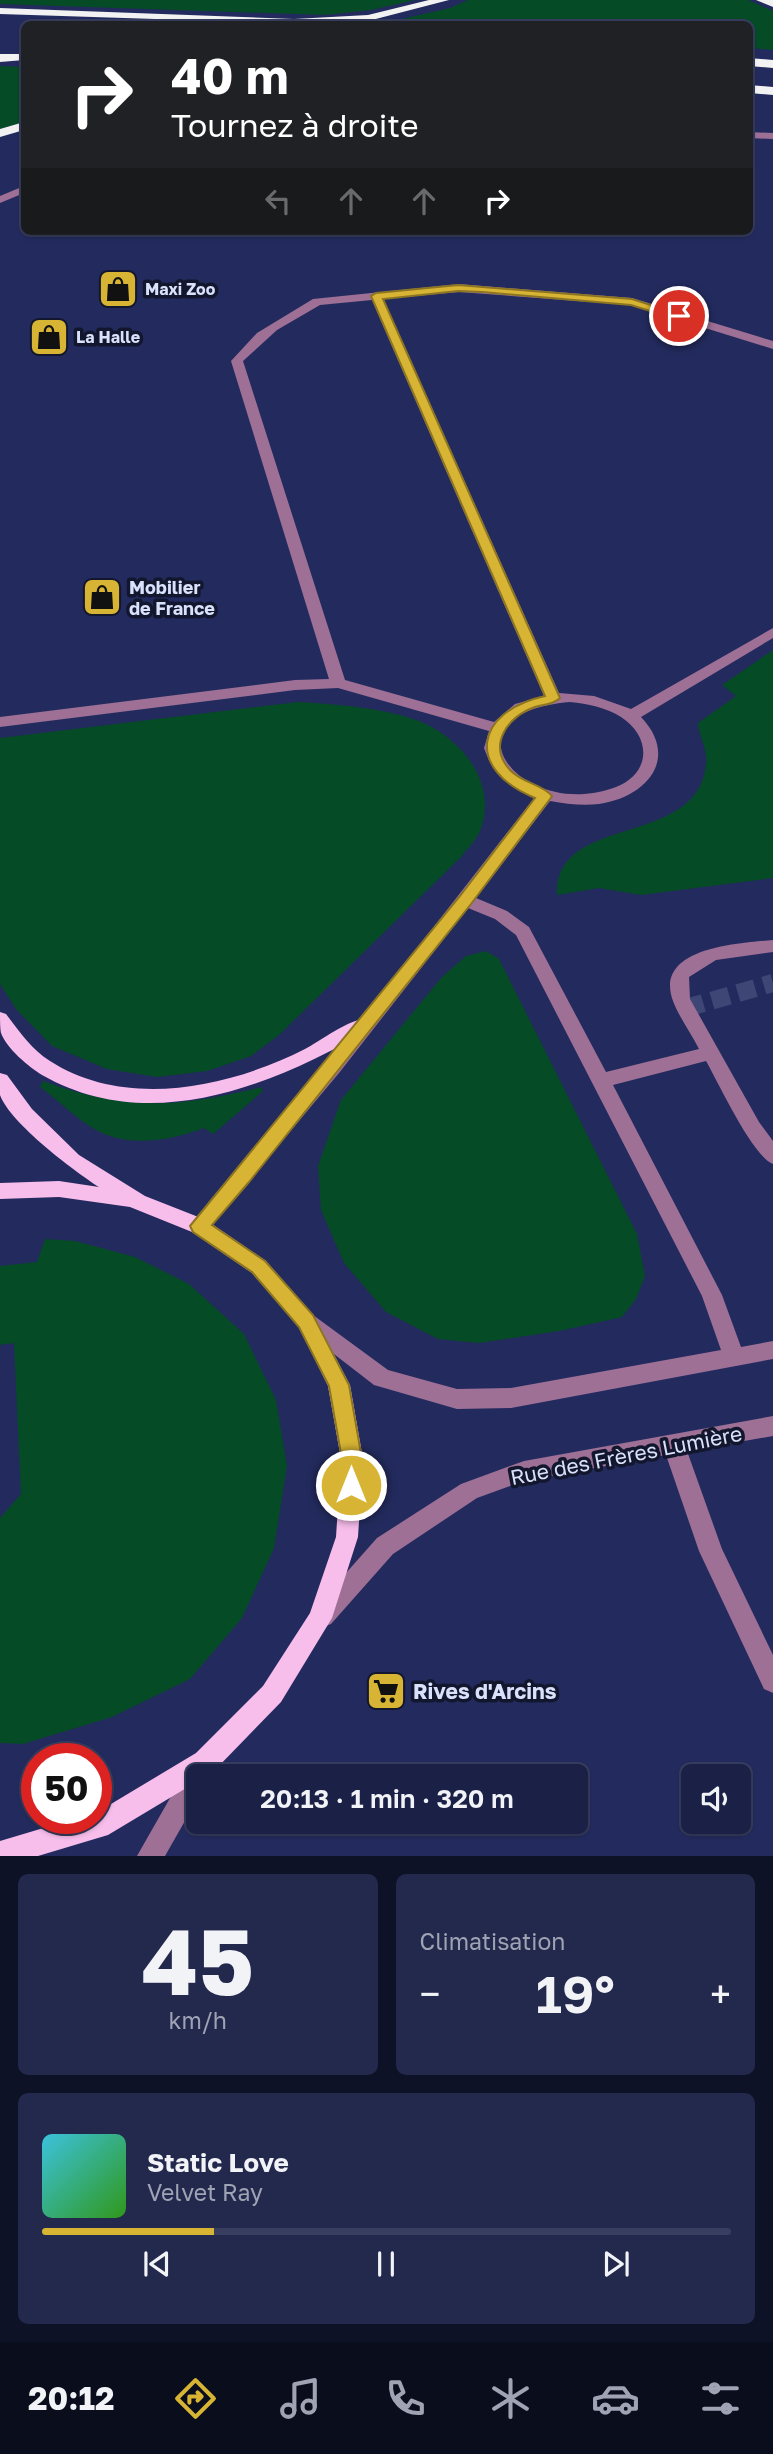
<!DOCTYPE html>
<html lang="fr">
<head>
<meta charset="utf-8">
<style>
  :root { --surface:#1a2046; --page:#23284d; --text:#f1f3f6; --muted:#9fa3b3; --line:#383e5f; --accent:#d7b434 }
  body { margin:0; font-family:"Golos Text",sans-serif; background:var(--page); color:var(--text); height:100vh; display:flex; flex-direction:column; font-size:26px; white-space:nowrap }
  * { box-sizing:border-box; margin:0 }
  p { font-size:23px; color:var(--muted) }
  .icon { flex:none; width:38px; height:38px; fill:none; stroke:currentColor; stroke-width:2; stroke-linecap:round; stroke-linejoin:round }
  .map { position:relative; height:1856px; overflow:hidden }
  .details { display:flex; flex-direction:column; gap:18px; padding:18px; background:#0e1226; flex:1 }
  .details>* { flex:none }
  .banner { position:absolute; left:21px; top:21px; width:732px; height:214px; border-radius:10px; box-shadow:0 2px 5px #0004,0 0 0 2px var(--line); background:#202124; color:#fff; overflow:hidden }
  .controls { position:absolute; left:681px; top:1764px; display:grid; gap:14px }
  .controls a { display:grid; place-items:center; width:70px; height:70px; border-radius:10px; background:var(--surface); box-shadow:0 2px 5px #0004,0 0 0 2px var(--line); font-size:35px }
  .speed { position:absolute; left:21px; top:1743px; display:flex; gap:14px; font-size:35px; font-weight:700; text-align:center }
  .speed>* { display:grid; place-content:center; width:91px; height:91px; border-radius:50%; background:var(--surface); box-shadow:0 2px 5px #0004,0 0 0 2px var(--line); line-height:1 }
  .speed .limit { border:10px solid #d22; background:#fff; color:#111 }
  .pin { position:absolute; display:grid; place-items:center; width:60px; height:60px; color:#fff; margin:-30px; border:4px solid #fff; border-radius:50%; box-shadow:0 2px 7px #0007 }
  .me { position:absolute; width:77px; margin:-38px; rotate:0deg; stroke-linejoin:round; filter:drop-shadow(0 0 5px #0008) }
  .turn { display:flex; align-items:center; gap:24px; height:147px; padding:0 35px; font-size:32px }
  .turn .icon { width:91px; height:91px; stroke-width:2.5 }
  .turn b { display:block; font-size:49px; line-height:60px }
  .lanes { display:flex; align-items:center; height:66px; padding:0 35px; background:#0003; justify-content:center; gap:35px; direction:ltr }
  .lanes .off { opacity:.35 }
  .big { font-size:52px; font-weight:600; line-height:1.1 }
  .details .card { flex:1; display:flex; flex-direction:column; justify-content:center; gap:10px; min-width:0; padding:0 24px; border-radius:10px; background:var(--page) }
  .details .dial { align-items:center; gap:0 }
  .dial b { font-size:91px; line-height:1 }
  .song { display:flex; align-items:center; gap:21px }
  .cover { width:84px; height:84px; border-radius:10px; background:linear-gradient(135deg,hsl(190 70% 55%),hsl(110 70% 35%)) }
  .played { height:7px; border-radius:4px; background:linear-gradient(90deg,var(--accent) 25%,var(--line) 25%) }
  .keys { display:flex; justify-content:space-around; direction:ltr }
  .heat { display:flex; justify-content:space-between; align-items:center; font-size:38px; direction:ltr }
  .details .tiles { flex:1; display:grid; gap:18px; grid-template-columns:1fr 1fr }
  .card:last-child { grid-column:span 2 }
  .trip { position:absolute; left:186px; top:1764px; width:402px; height:70px; border-radius:10px; background:var(--surface); box-shadow:0 2px 5px #0004,0 0 0 2px var(--line); font-weight:600; line-height:70px; text-align:center }
  .dock { display:flex; height:112px; justify-content:space-around; align-items:center; background:#0a0d1c; color:var(--muted) }
  .dock .icon { width:49px; height:49px }
  .dock .current { color:var(--accent) }
  .dock b { font-size:32px; color:var(--text) }
  .map>svg:first-child { display:block }
  .green { fill:#054b26 }
  .lines { fill:none; stroke-linecap:round; stroke-linejoin:round }
  .minor-tunnel { stroke:#3e4676; stroke-width:18; stroke-dasharray:18 9; stroke-linecap:butt }
  .minor { fill:#9e7096; fill-rule:evenodd }
  .major { fill:#f7bdeb; fill-rule:evenodd }
  .highway { fill:#f2f2f2; fill-rule:evenodd }
  .route { fill:#d7b434; stroke:#8c7522; stroke-width:2 }
  .labels { text-anchor:middle; dominant-baseline:central; stroke-width:7; stroke-linejoin:round; paint-order:stroke }
  .far-poi-label { font-size:16px; font-weight:bold; fill:#dae1fb; stroke:#12172e; text-anchor:start }
  .poi-label { font-size:18px; font-weight:bold; fill:#dae1fb; stroke:#12172e; text-anchor:start }
  .near-street-label { font-size:21px; fill:#dae1fb; stroke:#12172e }
  .near-poi-label { font-size:21px; font-weight:bold; fill:#dae1fb; stroke:#12172e; text-anchor:start }
</style>
</head>
<body>
<div class="map">
<svg width="773" height="1856" viewBox="0 0 773 1856">
  <rect width="100%" height="100%" fill="#232b5e"/>
  <g class="green">
    <path d="M0,0H415L371,10L325,15L0,4Z"/>
    <path d="M468,0H748L773,11V50L749,48V24H380L450,8Z"/>
    <path d="M0,66L24,67V122L0,129Z"/>
    <path d="M773,650V878L641,895L599,888L557,895C554,812 699,849 706,764C708,749 699,737 698,723L736,696L722,685Z"/>
    <path d="M298,702C335,704 384,708 419,721C461,738 499,783 480,831C476,840 467,849 461,857L279,1035L251,1056L207,1071L157,1077L107,1069L52,1046L16,1009L0,984V738Z"/>
    <path d="M486,951L499,959L637,1234L645,1276L636,1299L622,1317L559,1331L479,1343L438,1339L386,1312L344,1263L321,1210L318,1166L341,1100L441,978L466,956Z"/>
    <path d="M43,1081C126,1111 176,1108 262,1087V1092L213,1134L204,1128C167,1142 122,1149 88,1125C71,1114 57,1099 40,1087Z"/>
    <path d="M45,1239L75,1241L135,1257L189,1284L244,1334L276,1400L287,1466L274,1548L242,1618L190,1679L112,1717L23,1744L0,1743V1518L21,1494L14,1343L0,1345V1266L37,1262Z"/>
  </g>
  <g class="lines">
    <path class="minor-tunnel" d="M686,1008L773,983"/>
    <g class="minor">
      <path d="M749,132L773,133V139L749,138Z"/>
      <path d="M24,186V193L0,203V196Z"/>
      <path d="M459,284L632,298L773,341V349L631,305L459,292L383,299L559,693L594,696L631,709L773,628V638L641,717C680,758 647,797 599,804C582,806 567,804 550,801L476,898L507,911L529,927L606,1072L699,1049C691,1033 679,1017 673,1001C653,947 740,943 773,940V952L716,960L689,977L690,999L759,1122L773,1141V1164C753,1157 718,1082 706,1061L613,1085L722,1295L741,1347L773,1341V1359L511,1408L457,1409L374,1385L299,1327L295,1321L299,1315L306,1312L313,1315L388,1370L457,1389L511,1388L721,1350L702,1296L516,935L495,919L468,908L339,1073L206,1232L199,1234L192,1232L189,1226L369,1010L535,797C507,785 495,778 484,748L489,731L338,688L295,690L0,727V717L295,680L329,679L231,361L257,333L313,299ZM372,300L544,696L515,704L494,722L345,680L243,361L277,330L320,305ZM570,702C588,704 605,707 621,717C651,736 652,773 616,787C521,823 436,714 570,702Z"/>
      <path d="M773,1416V1436L687,1451L722,1549L773,1655V1693L764,1689L699,1551L666,1455L524,1481L477,1498L393,1554L331,1624L323,1627L315,1624L311,1616L315,1608L377,1538L461,1484L524,1461Z"/>
      <path d="M203,1753L212,1756L215,1765L210,1776H198V1798L165,1856H137L194,1756Z"/>
    </g>
    <g class="major">
      <path d="M0,1012L6,1014C19,1031 32,1050 50,1061C126,1110 230,1087 305,1049C320,1041 356,1014 371,1019L374,1024L371,1029C273,1085 151,1137 42,1075C28,1066 7,1049 1,1033C0,1028 0,1018 0,1012Z"/>
      <path d="M0,1073L7,1075L32,1109L79,1155L145,1196L206,1220L266,1261L313,1315L350,1385L363,1459L358,1537L332,1618L281,1702L214,1771L205,1776H198V1781L108,1835L38,1856H0V1841L77,1818H96V1813L196,1753L263,1686L310,1613L336,1537L341,1459L328,1386L299,1327L252,1273L192,1232L130,1207L59,1197L0,1199V1183L59,1181L99,1187C74,1171 10,1123 0,1095C0,1089 0,1079 0,1073Z"/>
    </g>
    <g class="highway">
      <path d="M429,0H449L368,21L310,24L0,14V8L294,19L368,15Z"/>
      <path d="M756,0H773V7Z"/>
      <path d="M0,54H24V60L0,62Z"/>
      <path d="M749,58L773,60V68L749,66Z"/>
      <path d="M749,85L773,87V95L749,93Z"/>
      <path d="M24,122V130L0,137V129Z"/>
    </g>
  </g>
  <path class="route" d="M458,285L632,299L685,316L679,320L631,305L482,292L458,291L383,299L560,698C553,705 544,704 535,707C508,716 487,745 510,770C522,783 542,784 552,796L550,799L471,904L249,1182L212,1225L265,1261L313,1315L349,1385L362,1459L358,1491L351,1494L343,1491L340,1485L342,1459L329,1386L299,1327L252,1272L193,1232L190,1226L460,896L535,798C466,770 473,712 545,696L371,296L376,293Z"/>
  <defs>
    <g id="shop-square" transform="scale(2.0125)"><rect x="-9" y="-9" width="18" height="18" rx="4" fill="#d7b434" stroke="#12172e"/><path d="M-5-2.5h2.3a2.7 3.5 0 0 1 5.4 0H5L5.5 6h-11ZM-1.5-2.5h3a1.5 2.3 0 0 0-3 0Z" fill="#111"/></g>
    <g id="supermarket-square" transform="scale(2.0125)"><rect x="-9" y="-9" width="18" height="18" rx="4" fill="#d7b434" stroke="#12172e"/><path d="M-6-5.5h2.5l.6 2H6L4.5 2H-2.5L-4.4-4H-6ZM-1.5 3.2a1.3 1.3 0 1 0 .1 0ZM3 3.2a1.3 1.3 0 1 0 .1 0Z" fill="#111"/></g>
  </defs>
  <g fill-rule="evenodd">
    <use href="#shop-square" x="118" y="289"/>
    <use href="#shop-square" x="49" y="337"/>
    <use href="#shop-square" x="102" y="597"/>
    <use href="#supermarket-square" x="386" y="1691"/>
  </g>
  <g class="labels">
    <g class="far-poi-label">
      <text x="145" y="289">Maxi Zoo</text>
      <text x="76" y="337">La Halle</text>
    </g>
    <g class="poi-label">
      <text x="129" y="587">Mobilier<tspan x="129" dy="21">de France</tspan></text>
    </g>
    <g class="near-street-label">
      <text transform="translate(626 1455) rotate(-11)">Rue des Frères Lumière</text>
    </g>
    <g class="near-poi-label">
      <text x="413" y="1691">Rives d'Arcins</text>
    </g>
  </g>
</svg>
<div class="controls">
<a><svg class="icon" aria-label="sound" viewBox="0 0 24 24"><path d="M4 9h4l5-4v14l-5-4H4zM17 9q2 3 0 6"/></svg></a>
</div>
<div class="speed"><div class="limit">50</div></div>
<div class="pin" style="left:679px;top:316px;background:#d93025"><svg class="icon" aria-label="arrive" viewBox="0 0 24 24"><path d="M6 21V4h12l-3 4 3 4H6"/></svg></div>
<svg class="me" style="left:351px;top:1485px" viewBox="-20 -20 40 40"><circle r="17" fill="#d7b434" stroke="#fff" stroke-width="3"/><path d="M0-11L8 9 0 5-8 9z" fill="#fff"/></svg>
<div class="trip">20:13 · 1 min · 320 m</div>
<div class="banner">
<div class="turn"><svg class="icon" aria-label="right" viewBox="0 0 24 24"><path d="M7 20v-9h11M14 6l5 5-5 5"/></svg><div><b>40 m</b>Tournez à droite</div></div>
<div class="lanes"><svg class="icon off" aria-label="left" viewBox="0 0 24 24"><path d="M17 20v-9H6M10 6l-5 5 5 5"/></svg><svg class="icon off" aria-label="ahead" viewBox="0 0 24 24"><path d="M12 20V5M6 11l6-6 6 6"/></svg><svg class="icon off" aria-label="ahead" viewBox="0 0 24 24"><path d="M12 20V5M6 11l6-6 6 6"/></svg><svg class="icon" aria-label="right" viewBox="0 0 24 24"><path d="M7 20v-9h11M14 6l5 5-5 5"/></svg></div>
</div>
</div>
<section class="details">
<div class="tiles">
<div class="card dial"><b>45</b><p>km/h</p></div>
<div class="card"><p>Climatisation</p>
<div class="heat"><a>−</a><b class="big">19°</b><a>+</a></div>
</div>
<div class="card">
<div class="song"><i class="cover"></i><div><b>Static Love</b><p>Velvet Ray</p></div></div>
<div class="played"></div>
<div class="keys"><svg class="icon" aria-label="previous" viewBox="0 0 24 24"><path d="M18 5L8 12l10 7zM5 5v14"/></svg><svg class="icon" aria-label="pause" viewBox="0 0 24 24"><path d="M8 5v14M16 5v14"/></svg><svg class="icon" aria-label="next" viewBox="0 0 24 24"><path d="M6 5l10 7-10 7zM19 5v14"/></svg></div>
</div>
</div>
</section>
<nav class="dock">
<b>20:12</b>
<svg class="icon current" aria-label="directions" viewBox="0 0 24 24"><path d="M12 3l9 9-9 9-9-9zM9 14v-3h6M13 9l2 2-2 2"/></svg>
<svg class="icon" aria-label="music" viewBox="0 0 24 24"><path d="M9 18V5l10-2v13"/><circle cx="6" cy="18" r="3"/><circle cx="16" cy="16" r="3"/></svg>
<svg class="icon" aria-label="phone" viewBox="0 0 24 24"><path d="M5 4h4l2 5-3 2q2 4 5 5l2-3 5 2v4C11 20 4 13 5 4z"/></svg>
<svg class="icon" aria-label="climate" viewBox="0 0 24 24"><path d="M12 3v18M4 7l16 10M4 17L20 7"/></svg>
<svg class="icon" aria-label="car" viewBox="0 0 24 24"><path d="M5 17H2v-5l4-1 3-4h7l3 4 3 1v5h-3M9 17h6M6 11h13"/><circle cx="7" cy="17" r="2"/><circle cx="17" cy="17" r="2"/></svg>
<svg class="icon" aria-label="filters" viewBox="0 0 24 24"><path d="M4 7h16M4 17h16"/><circle cx="9" cy="7" r="2"/><circle cx="15" cy="17" r="2"/></svg>
</nav>
</body>
</html>
